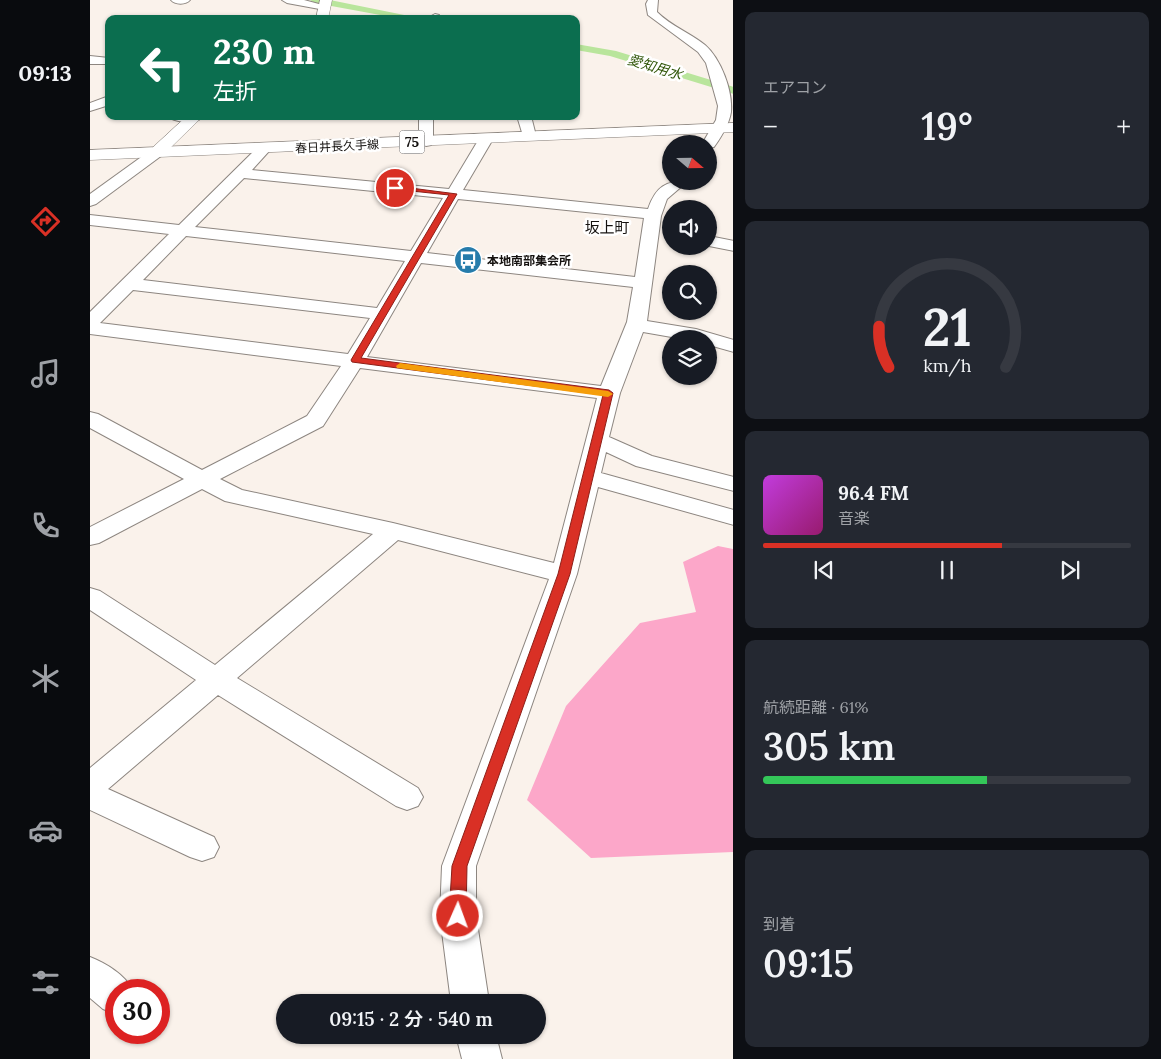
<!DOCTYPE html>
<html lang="ja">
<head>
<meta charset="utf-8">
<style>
  :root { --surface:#171b24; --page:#242831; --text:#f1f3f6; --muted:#9ea1a6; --line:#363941; --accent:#d93025 }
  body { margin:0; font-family:Lora,"Noto Sans JP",serif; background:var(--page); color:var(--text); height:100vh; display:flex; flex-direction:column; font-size:19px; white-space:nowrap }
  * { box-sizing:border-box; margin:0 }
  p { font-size:16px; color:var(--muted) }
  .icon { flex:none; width:28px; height:28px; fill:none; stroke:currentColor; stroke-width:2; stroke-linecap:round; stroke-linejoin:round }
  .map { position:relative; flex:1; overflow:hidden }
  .details { display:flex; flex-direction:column; gap:12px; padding:12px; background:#0d0f14; width:428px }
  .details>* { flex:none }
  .hud { position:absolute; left:15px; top:15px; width:475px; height:105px; border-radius:10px; box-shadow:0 1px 4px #0004; background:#0b6e4f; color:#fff; overflow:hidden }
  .needle { width:32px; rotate:110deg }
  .fabs { position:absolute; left:572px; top:135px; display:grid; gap:10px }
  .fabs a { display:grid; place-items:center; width:55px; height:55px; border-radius:50%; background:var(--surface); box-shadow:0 1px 4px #0004; font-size:25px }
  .speed { position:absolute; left:15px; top:979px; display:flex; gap:10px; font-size:25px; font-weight:700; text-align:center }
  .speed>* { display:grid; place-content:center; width:65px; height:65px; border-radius:50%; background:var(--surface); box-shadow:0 1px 4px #0004; line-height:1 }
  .speed .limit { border:8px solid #d22; background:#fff; color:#111 }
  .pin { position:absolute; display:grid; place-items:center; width:42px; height:42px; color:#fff; margin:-21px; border:2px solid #fff; border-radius:50%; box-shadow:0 1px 5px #0007 }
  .me { position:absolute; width:55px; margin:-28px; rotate:2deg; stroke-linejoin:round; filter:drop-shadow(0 0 4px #0008) }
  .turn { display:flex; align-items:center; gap:18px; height:105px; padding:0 25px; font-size:22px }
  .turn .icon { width:65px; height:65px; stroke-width:2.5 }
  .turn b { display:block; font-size:35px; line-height:42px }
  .big { font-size:38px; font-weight:600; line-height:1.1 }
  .details .card { flex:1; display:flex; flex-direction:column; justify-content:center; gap:8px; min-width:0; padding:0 18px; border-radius:10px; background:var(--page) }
  .details .dial { align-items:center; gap:0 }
  .dial svg { height:130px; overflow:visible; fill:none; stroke:var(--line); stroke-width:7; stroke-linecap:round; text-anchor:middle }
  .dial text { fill:var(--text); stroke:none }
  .song { display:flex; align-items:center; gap:15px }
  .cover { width:60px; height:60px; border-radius:8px; background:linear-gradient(135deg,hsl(290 70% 55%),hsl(320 70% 35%)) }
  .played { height:5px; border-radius:2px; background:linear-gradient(90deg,var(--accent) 65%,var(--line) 65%) }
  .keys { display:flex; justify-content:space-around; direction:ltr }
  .heat { display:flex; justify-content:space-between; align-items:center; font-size:28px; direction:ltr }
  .charge { height:8px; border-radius:4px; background:linear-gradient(90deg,#34c759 61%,var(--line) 0) }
  .trip { position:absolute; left:186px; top:994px; width:270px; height:50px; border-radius:25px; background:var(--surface); box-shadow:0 1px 4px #0004; font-weight:600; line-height:50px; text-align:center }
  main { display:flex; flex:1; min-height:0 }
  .tabs { display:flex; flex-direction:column; width:90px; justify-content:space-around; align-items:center; background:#090b0e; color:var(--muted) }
  .tabs .icon { width:35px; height:35px }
  .tabs .on { color:var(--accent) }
  .tabs b { font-size:22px; color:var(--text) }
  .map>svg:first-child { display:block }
  .forest { fill:#fca7c9 }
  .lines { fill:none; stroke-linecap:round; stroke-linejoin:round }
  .canal { fill:#b9e59c; fill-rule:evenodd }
  .minor-casing { stroke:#8d8680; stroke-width:2 }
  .tertiary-casing { stroke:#8d8680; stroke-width:1 }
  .primary-casing { stroke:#8d8680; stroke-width:1 }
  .minor { fill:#fff; fill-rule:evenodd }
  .tertiary { fill:#fff; fill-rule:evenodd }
  .primary { fill:#fff; fill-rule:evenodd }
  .route { fill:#d93025; stroke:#8d1f18 }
  .slow { fill:#f59e0b }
  .labels { text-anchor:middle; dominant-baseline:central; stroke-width:5; stroke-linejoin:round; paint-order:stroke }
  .far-street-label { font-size:12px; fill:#151210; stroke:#fff }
  .far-poi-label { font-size:12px; font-weight:bold; fill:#151210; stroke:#fff; text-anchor:start }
  .far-water-label { font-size:14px; font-style:italic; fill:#305609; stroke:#fff }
  .shield { fill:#fff; stroke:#5b5958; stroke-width:1 }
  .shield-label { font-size:14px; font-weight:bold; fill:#151210 }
  .far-quarter-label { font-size:15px; fill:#151210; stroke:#fff }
</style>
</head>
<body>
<main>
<nav class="tabs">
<b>09:13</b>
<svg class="icon on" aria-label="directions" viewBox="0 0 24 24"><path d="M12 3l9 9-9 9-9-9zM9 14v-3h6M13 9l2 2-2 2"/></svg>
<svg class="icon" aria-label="music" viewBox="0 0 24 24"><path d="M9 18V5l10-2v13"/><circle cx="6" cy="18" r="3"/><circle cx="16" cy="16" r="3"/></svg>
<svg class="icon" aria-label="phone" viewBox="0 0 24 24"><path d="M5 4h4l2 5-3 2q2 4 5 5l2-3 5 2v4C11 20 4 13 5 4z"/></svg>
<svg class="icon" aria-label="climate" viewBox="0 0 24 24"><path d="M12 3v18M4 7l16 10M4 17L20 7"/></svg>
<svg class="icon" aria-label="car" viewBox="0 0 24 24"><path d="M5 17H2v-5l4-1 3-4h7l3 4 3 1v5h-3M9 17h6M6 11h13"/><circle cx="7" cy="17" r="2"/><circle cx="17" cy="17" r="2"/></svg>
<svg class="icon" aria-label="filters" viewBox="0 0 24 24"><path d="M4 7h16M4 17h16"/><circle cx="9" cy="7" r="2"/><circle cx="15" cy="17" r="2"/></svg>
</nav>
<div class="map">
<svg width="644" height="1059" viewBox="0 0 644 1059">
  <rect width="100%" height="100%" fill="#faf2eb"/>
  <path class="forest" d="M628,546L643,549V852L501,858L437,800L476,706L550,623L606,612L593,562Z"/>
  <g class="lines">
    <g class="canal">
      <path d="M220,0H240L334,19H312L225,3Z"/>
      <path d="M486,44L526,51L644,87V94L520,56L486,50Z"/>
    </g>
    <g class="minor-casing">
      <g id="minor">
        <path d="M81,0H100C96,5 85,5 81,0Z"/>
        <path d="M192,0H214L240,7L235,10L197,3Z"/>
        <path d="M558,0H568L567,12C581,26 600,33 615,45C631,59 643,91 641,112C639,125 631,137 624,147L619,148V144H612L626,120L628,106L616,63L608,52L558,15L556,4Z"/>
        <path d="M345,14L349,15V19H336Z"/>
        <path d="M0,56L19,58V64H0Z"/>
        <path d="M19,96V105L0,111V103Z"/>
        <path d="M77,116H110L111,118C104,125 84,122 77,116Z"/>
        <path d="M329,116H343V142L341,145L336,146L329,142Z"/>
        <path d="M427,116H441L446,136L444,139H434Z"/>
        <path d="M396,135L403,139L373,190L558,209C566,186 576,181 598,181L577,199L571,216L557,321L606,329L644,340V352L619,345V339H593L553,332L530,393L519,437L562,456L644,477V491L546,466L516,452L511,473L644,510V525L508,487L487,574L386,866V916L399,1002H361L350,916L352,866L459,579L308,540L147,678L328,788L333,797L328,806L317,810L306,806L128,695L18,789L124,837L129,847L124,857L112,861L100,857L0,810V768L106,680L0,610V588L10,591L125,665L283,534L135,501L112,489L9,543L0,545V527L94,479L0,428V412L8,414L112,470L217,416L251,366L0,334V312L79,234L0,225V215L89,225L169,146L174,145L181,149L162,170L359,189L389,139ZM154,178L353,198L321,251L105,227ZM368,199L554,218L545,277L337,253ZM96,236L315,261L287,308L53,280ZM331,263L543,287L537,322L511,386L277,357ZM43,290L280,318L258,354L10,323ZM270,368L507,398L464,563L303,523L152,490L130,479L233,426Z"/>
        <path d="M66,149L73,153L71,156L6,204L0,206V194L61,150Z"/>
        <path d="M619,236L644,241V251L619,246Z"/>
        <path d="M0,957C15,963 36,975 42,990H26V1014L13,1009L0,998Z"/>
        <path d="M366,1035H406L412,1059H372Z"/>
      </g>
    </g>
    <g class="tertiary-casing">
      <g id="tertiary">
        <path d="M230,0H242L238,19H226Z"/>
        <path d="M97,116H113L72,156H60L58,153L60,150Z"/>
      </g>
    </g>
    <g class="primary-casing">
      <path id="primary" d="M644,123V132L0,160V150Z"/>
    </g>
    <use href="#minor" class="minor"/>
    <use href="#tertiary" class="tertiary"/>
    <use href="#primary" class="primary"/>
  </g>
  <path class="route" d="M305,186L367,194L271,358L519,390L523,393L480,574L377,866L376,916L373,921L368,923L362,921L359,916L362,866L468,574L513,395L262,362L261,360L359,195L303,189Z"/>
  <path class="slow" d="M310,363L518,391L523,394L518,397L307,368L306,366Z"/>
  <defs>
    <g id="bus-disc" transform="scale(1.4375)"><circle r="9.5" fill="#267cab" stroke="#fff"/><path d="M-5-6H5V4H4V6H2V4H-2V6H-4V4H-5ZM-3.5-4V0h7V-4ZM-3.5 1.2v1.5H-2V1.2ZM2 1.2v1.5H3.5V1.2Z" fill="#fff"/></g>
  </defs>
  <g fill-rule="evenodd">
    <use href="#bus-disc" x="378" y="260"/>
  </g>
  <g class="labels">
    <g class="far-street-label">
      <text transform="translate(247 146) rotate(-3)">春日井長久手線</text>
    </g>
    <g class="far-poi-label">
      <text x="397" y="260">本地南部集会所</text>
    </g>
    <g class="far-water-label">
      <text transform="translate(565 67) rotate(17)">愛知用水</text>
    </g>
    <rect class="shield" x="309.5" y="130.5" width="25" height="23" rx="4"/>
    <g class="shield-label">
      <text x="322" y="142">75</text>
    </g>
    <g class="far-quarter-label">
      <text x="517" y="227">坂上町</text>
    </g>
  </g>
</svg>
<div class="fabs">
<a><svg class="needle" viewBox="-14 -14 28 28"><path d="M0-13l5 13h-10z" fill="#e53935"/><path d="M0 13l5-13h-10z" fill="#9ea1a6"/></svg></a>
<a><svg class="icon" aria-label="sound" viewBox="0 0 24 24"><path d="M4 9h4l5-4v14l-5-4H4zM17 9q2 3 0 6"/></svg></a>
<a><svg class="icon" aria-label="search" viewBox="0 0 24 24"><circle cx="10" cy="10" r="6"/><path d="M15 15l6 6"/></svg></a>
<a><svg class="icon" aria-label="layers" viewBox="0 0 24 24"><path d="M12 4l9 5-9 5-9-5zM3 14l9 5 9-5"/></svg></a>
</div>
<div class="speed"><div class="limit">30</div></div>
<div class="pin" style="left:305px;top:188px;background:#d93025"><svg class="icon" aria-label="arrive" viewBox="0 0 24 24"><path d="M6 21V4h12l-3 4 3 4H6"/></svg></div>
<svg class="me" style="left:368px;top:916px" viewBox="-20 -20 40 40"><circle r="17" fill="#d93025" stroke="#fff" stroke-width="3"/><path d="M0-11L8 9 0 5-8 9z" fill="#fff"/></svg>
<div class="trip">09:15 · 2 分 · 540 m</div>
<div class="hud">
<div class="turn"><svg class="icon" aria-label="left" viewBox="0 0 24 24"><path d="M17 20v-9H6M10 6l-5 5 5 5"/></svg><div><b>230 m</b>左折</div></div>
</div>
</div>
<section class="details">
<div class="card"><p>エアコン</p>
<div class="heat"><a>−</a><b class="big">19°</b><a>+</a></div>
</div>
<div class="card dial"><svg viewBox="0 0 100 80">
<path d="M14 69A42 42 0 1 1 86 69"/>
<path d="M14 69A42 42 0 0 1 8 44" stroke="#d93025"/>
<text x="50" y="56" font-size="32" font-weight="700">21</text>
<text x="50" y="72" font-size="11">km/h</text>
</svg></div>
<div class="card">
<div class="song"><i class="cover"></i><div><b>96.4 FM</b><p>音楽</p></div></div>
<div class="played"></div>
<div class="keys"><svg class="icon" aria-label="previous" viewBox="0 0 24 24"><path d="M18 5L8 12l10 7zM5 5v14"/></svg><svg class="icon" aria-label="pause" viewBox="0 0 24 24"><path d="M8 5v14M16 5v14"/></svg><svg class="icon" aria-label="next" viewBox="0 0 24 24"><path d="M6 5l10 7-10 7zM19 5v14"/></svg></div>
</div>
<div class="card"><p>航続距離 · 61%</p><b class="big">305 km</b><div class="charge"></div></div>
<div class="card"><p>到着</p><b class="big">09:15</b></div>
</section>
</main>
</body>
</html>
